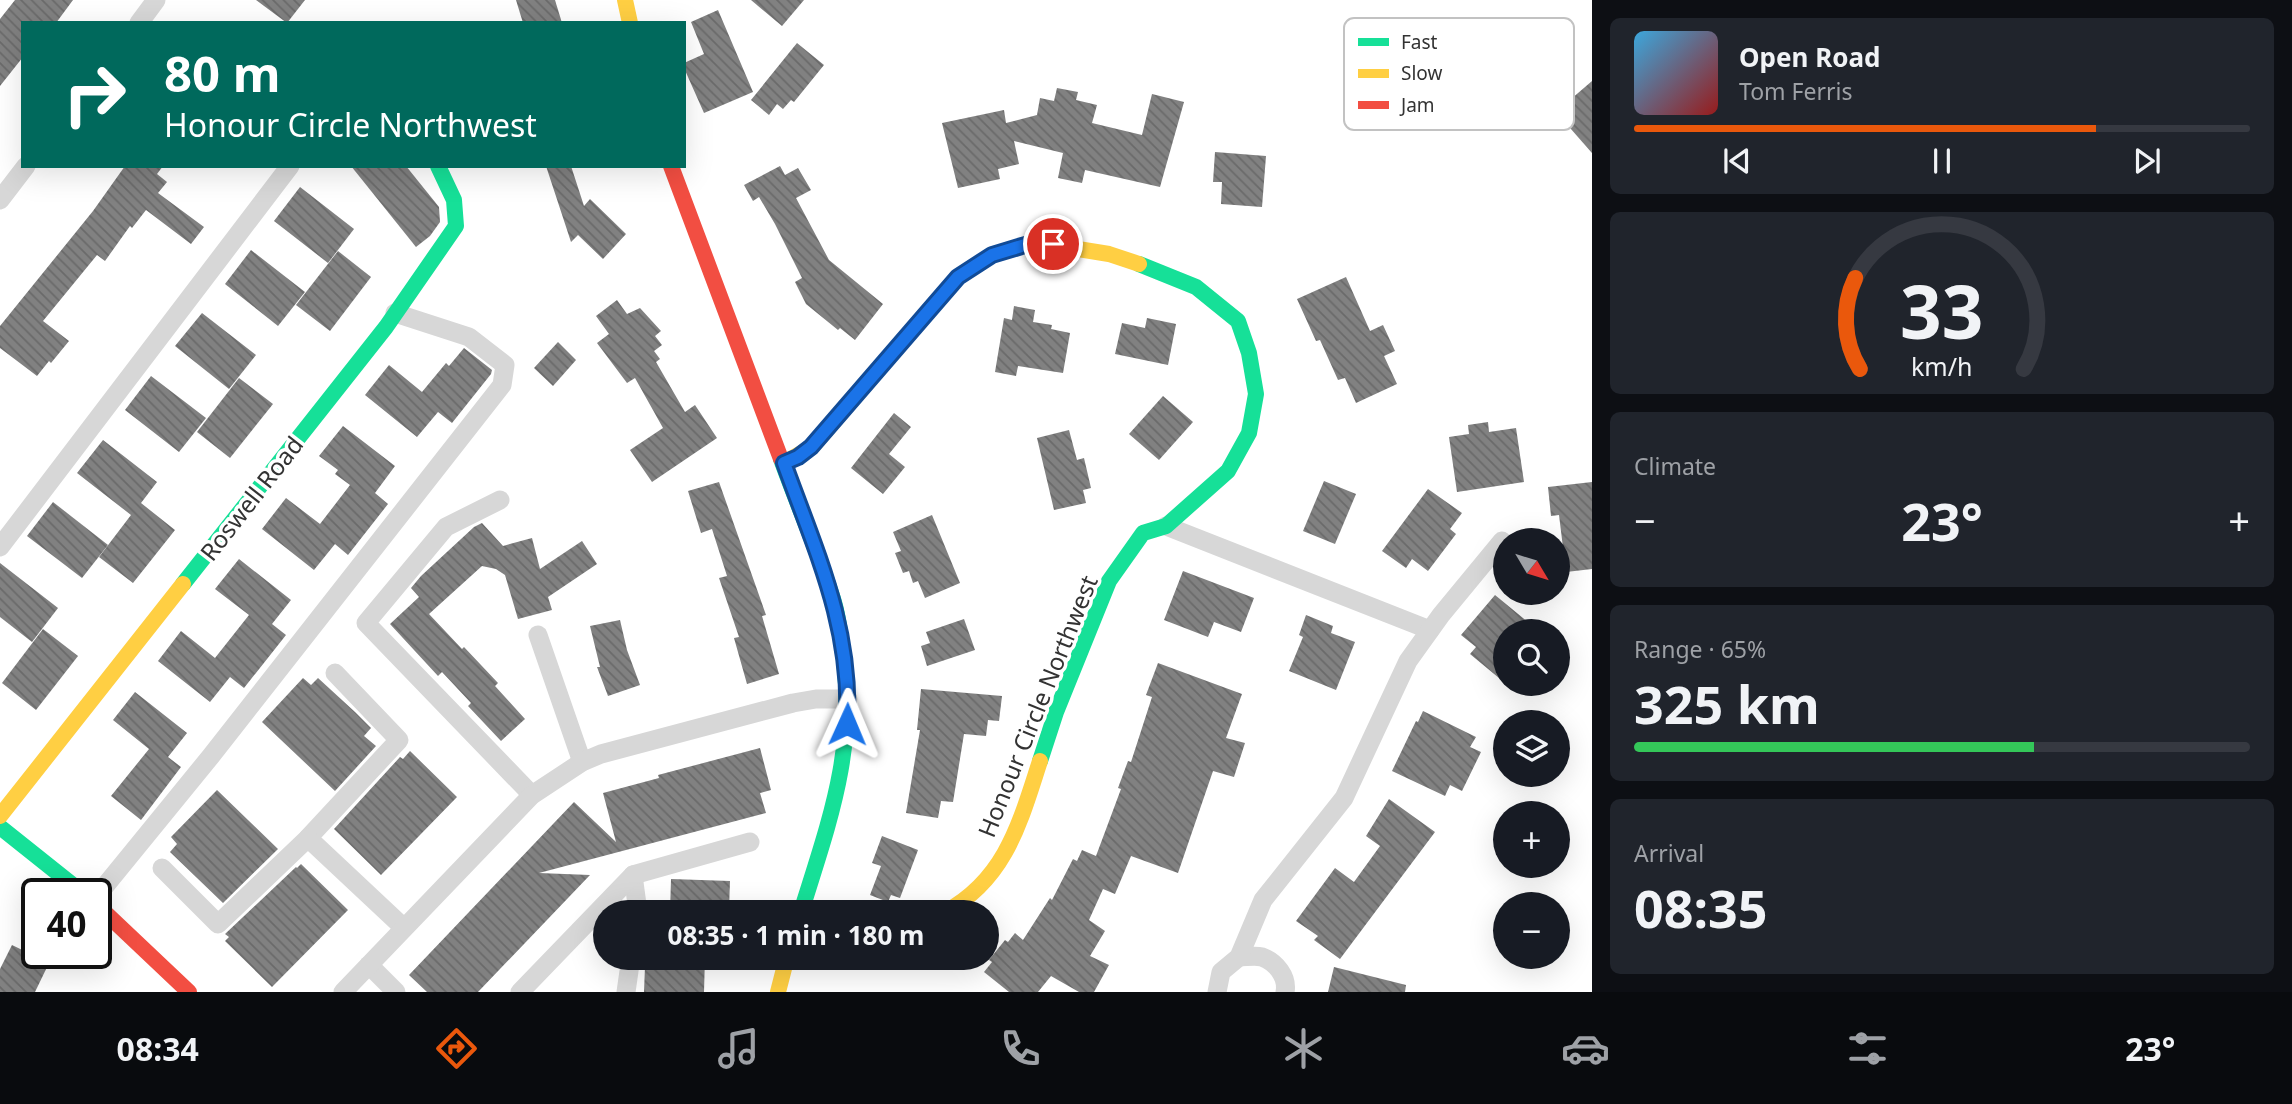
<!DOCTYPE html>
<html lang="en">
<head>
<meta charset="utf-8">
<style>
  :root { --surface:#171b24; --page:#20242c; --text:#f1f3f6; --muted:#9ea1a6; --line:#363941; --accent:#ea580c }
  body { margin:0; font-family:"Noto Sans",sans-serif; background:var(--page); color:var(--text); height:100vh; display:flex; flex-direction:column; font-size:26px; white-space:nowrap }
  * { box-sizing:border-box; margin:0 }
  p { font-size:23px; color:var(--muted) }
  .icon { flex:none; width:38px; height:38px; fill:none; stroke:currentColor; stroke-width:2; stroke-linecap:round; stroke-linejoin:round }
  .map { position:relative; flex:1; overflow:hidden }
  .drawer { display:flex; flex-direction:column; gap:18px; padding:18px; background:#0d0f14; width:700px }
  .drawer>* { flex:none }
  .top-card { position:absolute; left:21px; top:21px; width:665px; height:147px; border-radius:0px; box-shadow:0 7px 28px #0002; background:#00695c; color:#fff; overflow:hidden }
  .needle { width:46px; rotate:128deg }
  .buttons { position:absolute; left:1493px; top:528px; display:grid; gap:14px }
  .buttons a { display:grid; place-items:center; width:77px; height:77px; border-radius:50%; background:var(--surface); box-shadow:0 7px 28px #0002; font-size:35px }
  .speed { position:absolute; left:21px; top:878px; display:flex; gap:14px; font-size:35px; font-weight:700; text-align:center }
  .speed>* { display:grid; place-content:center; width:91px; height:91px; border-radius:50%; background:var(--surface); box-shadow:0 7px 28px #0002; line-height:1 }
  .speed .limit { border:4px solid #111; border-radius:10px; background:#fff; color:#111 }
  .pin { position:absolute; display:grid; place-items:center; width:60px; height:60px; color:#fff; margin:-30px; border:4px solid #fff; border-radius:50%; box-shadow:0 2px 7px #0007 }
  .me { position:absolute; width:77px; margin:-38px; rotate:1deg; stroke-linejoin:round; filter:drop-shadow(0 0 5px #0008) }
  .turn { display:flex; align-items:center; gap:24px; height:147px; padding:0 28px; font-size:32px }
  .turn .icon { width:91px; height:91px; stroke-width:2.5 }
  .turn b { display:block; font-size:49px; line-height:60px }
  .big { font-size:52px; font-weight:700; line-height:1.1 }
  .drawer .widget { flex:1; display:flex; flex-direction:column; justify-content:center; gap:10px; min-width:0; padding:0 24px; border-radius:10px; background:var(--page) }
  .drawer .dial { align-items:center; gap:0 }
  .dial svg { height:182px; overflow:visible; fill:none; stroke:var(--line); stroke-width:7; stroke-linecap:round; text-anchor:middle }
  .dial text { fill:var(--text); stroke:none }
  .song { display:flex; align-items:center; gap:21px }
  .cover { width:84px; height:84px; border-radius:10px; background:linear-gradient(135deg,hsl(200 70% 55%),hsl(0 70% 35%)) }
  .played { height:7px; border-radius:4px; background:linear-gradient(90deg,var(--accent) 75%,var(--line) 75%) }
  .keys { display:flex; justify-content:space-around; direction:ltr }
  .heat { display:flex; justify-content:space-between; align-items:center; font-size:38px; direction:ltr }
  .charge { height:10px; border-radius:5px; background:linear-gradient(90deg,#34c759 65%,var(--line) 0) }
  .trip { position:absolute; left:593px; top:900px; width:406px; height:70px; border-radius:35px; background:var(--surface); box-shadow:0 7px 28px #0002; font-weight:700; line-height:70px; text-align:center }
  .tabs { display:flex; height:112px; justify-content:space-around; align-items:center; background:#090b0e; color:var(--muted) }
  .tabs .icon { width:49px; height:49px }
  .tabs .on { color:var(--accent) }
  .tabs b { font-size:32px; color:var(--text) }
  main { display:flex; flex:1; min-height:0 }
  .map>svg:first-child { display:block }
  .building { fill:url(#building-back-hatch) }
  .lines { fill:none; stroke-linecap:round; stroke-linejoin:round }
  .street { stroke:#d7d7d7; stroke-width:19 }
  .fast { stroke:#16e098; stroke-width:16 }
  .slow { stroke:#ffcf43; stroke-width:16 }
  .jam { stroke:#f24e42; stroke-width:16 }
  .route-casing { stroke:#114b97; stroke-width:18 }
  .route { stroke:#1a73e8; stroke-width:12 }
  .labels { text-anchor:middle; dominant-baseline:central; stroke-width:7; stroke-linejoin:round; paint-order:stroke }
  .street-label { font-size:24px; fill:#333; stroke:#fff }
  .key { fill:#fff; stroke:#c2c2c2; stroke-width:2 }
  .key-label { font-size:19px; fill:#333 }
</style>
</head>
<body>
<main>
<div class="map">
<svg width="1592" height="992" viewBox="0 0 1592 992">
  <defs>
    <pattern id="building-back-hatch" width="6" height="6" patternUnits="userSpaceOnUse" patternTransform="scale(1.75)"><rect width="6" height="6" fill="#818181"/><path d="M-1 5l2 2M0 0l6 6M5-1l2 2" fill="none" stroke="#6a6a6a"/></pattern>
  </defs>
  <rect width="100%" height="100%" fill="#fff"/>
  <g class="building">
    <path d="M15,0H73L56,23H23V57L0,86V19Z"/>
    <path d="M256,0H305L287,23Z"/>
    <path d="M516,0H555L562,23H523Z"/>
    <path d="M751,0H804L782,26Z"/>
    <path d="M718,10L753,92L704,113L684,68V63L704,54L691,22Z"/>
    <path d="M797,43L824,65L794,102L791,100L783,109L777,104L769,115L751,100Z"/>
    <path d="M1592,81V153L1556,112Z"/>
    <path d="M1057,88L1078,92L1076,100L1097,105L1092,123L1142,135L1152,94L1184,102L1160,187L1085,170L1082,183L1058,178L1063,153L1014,141L1019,164L998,169L1000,179L958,188L942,123L1004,110L1006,123L1037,115L1040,98L1054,101Z"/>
    <path d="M1215,152L1266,156L1262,207L1221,204L1222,182H1213Z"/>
    <path d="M125,166H163L157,174L167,182L158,193L204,227L191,244L146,210L132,228L130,226L105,261L97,255L43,321L69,341L51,363L49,361L37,376L0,348V326L93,211Z"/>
    <path d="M351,166H406L439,207L440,222L430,236L416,247Z"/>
    <path d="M546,166H571L584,206L590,199L626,234L603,259L578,235L571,242Z"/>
    <path d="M780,166L785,175L798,168L811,190L796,198L829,260L883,304L855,340L840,328L838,330L806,304L795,282L802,278L775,224L759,197L753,201L744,185Z"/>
    <path d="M300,187L354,229L328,263L274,221Z"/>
    <path d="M251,250L305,292L278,326L225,284Z"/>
    <path d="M338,251L371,277L330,331L296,305Z"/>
    <path d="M1346,277L1370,331L1383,325L1395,351L1384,356L1397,384L1356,403L1345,378L1338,380L1320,340L1316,341L1297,299Z"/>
    <path d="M617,300L627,314L640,308L661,331L655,336L662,345L654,351L660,359L656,362L685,412L695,405L717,438L652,482L630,450L663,428L635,378L627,383L597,343L609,334L596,316Z"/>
    <path d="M1014,306L1035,310L1033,322L1052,325L1051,329L1070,333L1063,373L1018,366L1016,376L995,372L1004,318L1012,320Z"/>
    <path d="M202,313L256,355L229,389L175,346Z"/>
    <path d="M1147,318L1176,324L1168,365L1115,354L1122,323L1145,328Z"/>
    <path d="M558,342L576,360L553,386L534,368Z"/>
    <path d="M464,348L492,370L491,374L452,423L438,412L417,437L365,395L389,365L422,392L446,363L449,366Z"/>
    <path d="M151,376L206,418L179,452L125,410Z"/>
    <path d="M239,378L273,404L230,458L197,432Z"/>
    <path d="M1163,396L1193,422L1159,460L1129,434Z"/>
    <path d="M894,413L911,427L889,454L905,467L883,494L851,468Z"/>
    <path d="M1488,422L1489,432L1516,428L1524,482L1457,492L1449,437L1469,434L1468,425Z"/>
    <path d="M343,426L395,466L375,493L388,504L348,555L335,544L314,570L262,529L286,498L320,524L350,485L335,474L338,470L319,456Z"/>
    <path d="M1069,430L1077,460L1084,458L1091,488L1083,490L1086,503L1054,510L1037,438Z"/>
    <path d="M103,440L157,482L141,503L175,530L133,583L99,557L131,515L77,473Z"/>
    <path d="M1324,481L1356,494L1335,544L1303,531Z"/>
    <path d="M719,482L766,615L762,616L779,674L747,684L734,638L739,637L719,578L727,576L712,529L701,533L688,491Z"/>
    <path d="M1592,482V569L1566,572L1559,515L1551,516L1548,487Z"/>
    <path d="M1428,489L1462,513L1450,529L1456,534L1428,571L1412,559L1406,568L1382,551Z"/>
    <path d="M53,502L108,545L82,578L27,536Z"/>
    <path d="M932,515L960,583L925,598L918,581L913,583L909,571L903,573L895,553L901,551L893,532Z"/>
    <path d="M482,523L503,546L532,538L540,569L582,541L597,564L548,597L552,610L518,619L505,575L496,569L482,566L429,614L462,649L464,647L498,683L495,686L525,719L501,741L468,706L471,703L442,672L438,676L390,624L419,597L411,588L421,576L474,527Z"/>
    <path d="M239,559L291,600L272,624L286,635L244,688L230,677L210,702L158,661L181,631L215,658L249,615L215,589Z"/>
    <path d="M0,563L58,608L32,642L0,617Z"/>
    <path d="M1183,571L1254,598L1241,632L1214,622L1208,637L1164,620Z"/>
    <path d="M1495,595L1540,632H1505V683L1470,654L1476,647L1461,635Z"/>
    <path d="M1306,615L1333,626L1331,633L1355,642L1336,690L1289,671L1303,637L1299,635Z"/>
    <path d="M964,619L975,650L927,666L921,646L930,643L926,632Z"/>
    <path d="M620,620L627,650L640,685L608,696L597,667H600L590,626Z"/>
    <path d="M43,629L78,656L36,710L2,683Z"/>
    <path d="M1158,663L1242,694L1226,738L1245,743L1234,777L1213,771L1178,873L1131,856L1115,894L1103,889L1089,920L1105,931L1090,956L1109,965L1094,992H1079L1051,976L1038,992H1009L984,972L992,962L989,960L1005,940L1008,942L1015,933L1023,940L1050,898L1052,900L1073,859L1077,861L1082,850L1096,856L1121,789L1118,788L1128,761L1131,762L1152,697L1146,695Z"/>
    <path d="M303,678L311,685L318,678L355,712L371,728L364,736L376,746L335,791L262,722Z"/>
    <path d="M921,689L1002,696L999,721L988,720L986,736L964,734L953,802L941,801L938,818L906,813L920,730H917Z"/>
    <path d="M135,692L187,733L168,757L181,767L141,820L111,796L149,749L113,720Z"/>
    <path d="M1423,711L1476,737L1470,747L1481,752L1462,791L1450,785L1445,796L1392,771L1416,721L1418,722Z"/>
    <path d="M760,748L771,790L760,793L766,813L539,873L590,875L478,992H427L409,975L574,802L616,842L603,793L659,778L658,775Z"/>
    <path d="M410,751L457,797L381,875L334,829L400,757L403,759Z"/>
    <path d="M217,790L278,849L223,903L170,852L177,844L171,837Z"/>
    <path d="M1389,799L1435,832L1340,959L1314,940L1318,936L1296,921L1335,868L1354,882L1380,846L1366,836Z"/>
    <path d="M882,836L918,850L900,898L891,895L888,902L870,895L881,866L872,863Z"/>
    <path d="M301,864L348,910L272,987L225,941L229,937L225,934L296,867L297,868Z"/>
    <path d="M671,879L730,881L729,910L670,912Z"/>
    <path d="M12,945L49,963L35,992H0V969Z"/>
    <path d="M655,957H705L704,992H644L645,966L655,967Z"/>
    <path d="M1334,967L1406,985L1405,992H1328Z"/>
  </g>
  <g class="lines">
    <g class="street">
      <path d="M139,23L156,0"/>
      <path d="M0,200L26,166"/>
      <path d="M500,500L446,527L366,623L532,795"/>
      <path d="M1166,526L1430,630"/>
      <path d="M0,547L290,166"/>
      <path d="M538,635L582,762"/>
      <path d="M335,673L399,740L308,838L404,928"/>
      <path d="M162,868L218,924L308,838"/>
      <path d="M633,875L638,912"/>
      <path d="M96,897L211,756L502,385L505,365L469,337L395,313"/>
      <path d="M1239,957C1246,957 1255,955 1262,957C1276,962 1288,977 1285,992"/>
      <path d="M369,965L396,992"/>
      <path d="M343,992L532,795L582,762L601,754L793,703L816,699H848"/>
      <path d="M520,992L633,875L750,842"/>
      <path d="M626,992L631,957"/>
      <path d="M1217,992L1221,972L1239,957L1263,900L1344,798L1408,661L1441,615L1502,541"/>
    </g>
    <g class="fast">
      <path d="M781,459C798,506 818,552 833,599C838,614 840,631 842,646C858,746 830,819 801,912"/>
      <path d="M183,584L386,327L456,226L454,200L438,166"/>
      <path d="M1040,761L1056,712L1109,581L1143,533L1166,526L1228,471L1249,433L1256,394L1249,353L1238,321L1196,287L1139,264"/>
      <path d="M0,827L84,894"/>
    </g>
    <g class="slow">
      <path d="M625,0L630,23"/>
      <path d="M784,463L812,447L958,277L992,255L1025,245H1053L1109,254L1139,264"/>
      <path d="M0,816L183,584"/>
      <path d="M945,912C1006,879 1020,822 1040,761"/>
      <path d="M778,992L787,957"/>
    </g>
    <g class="jam">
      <path d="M671,166L781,459"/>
      <path d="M96,904L189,992"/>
    </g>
  </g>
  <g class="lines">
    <g class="route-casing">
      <path id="route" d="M847,724C852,627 816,552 784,463L798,457L811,447L958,277L992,255L1025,245L1053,244"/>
    </g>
    <use href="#route" class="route"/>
  </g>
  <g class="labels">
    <g class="street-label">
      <text transform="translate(251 498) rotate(-52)">Roswell Road</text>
      <text transform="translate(1037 706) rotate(-68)">Honour Circle Northwest</text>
    </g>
  </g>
  <rect x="1344" y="18" width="230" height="112" rx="10" class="key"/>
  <rect x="1358" y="38" width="31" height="8" fill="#16e098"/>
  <rect x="1358" y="69" width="31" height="9" fill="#ffcf43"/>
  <rect x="1358" y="101" width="31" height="8" fill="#f24e42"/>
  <g class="key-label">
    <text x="1401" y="49">Fast</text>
    <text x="1401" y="80">Slow</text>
    <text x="1401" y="112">Jam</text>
  </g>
</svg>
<div class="buttons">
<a><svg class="needle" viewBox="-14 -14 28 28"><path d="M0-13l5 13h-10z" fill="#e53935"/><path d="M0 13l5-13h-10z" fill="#9ea1a6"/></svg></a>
<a><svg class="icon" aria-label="search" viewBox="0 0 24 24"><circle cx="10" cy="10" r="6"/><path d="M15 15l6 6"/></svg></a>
<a><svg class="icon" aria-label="layers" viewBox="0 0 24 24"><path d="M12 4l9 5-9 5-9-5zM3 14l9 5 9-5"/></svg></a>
<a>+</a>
<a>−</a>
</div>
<div class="speed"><div class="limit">40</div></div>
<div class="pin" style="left:1053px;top:244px;background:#d93025"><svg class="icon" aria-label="arrive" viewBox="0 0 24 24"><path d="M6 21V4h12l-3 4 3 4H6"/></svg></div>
<svg class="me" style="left:847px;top:724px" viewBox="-20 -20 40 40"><path d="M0-17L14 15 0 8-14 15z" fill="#1a73e8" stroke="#fff" stroke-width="4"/></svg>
<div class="trip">08:35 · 1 min · 180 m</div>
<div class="top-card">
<div class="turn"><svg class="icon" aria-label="right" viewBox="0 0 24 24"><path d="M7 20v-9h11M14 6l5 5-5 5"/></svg><div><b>80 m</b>Honour Circle Northwest</div></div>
</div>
</div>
<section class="drawer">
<div class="widget">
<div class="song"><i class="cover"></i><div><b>Open Road</b><p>Tom Ferris</p></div></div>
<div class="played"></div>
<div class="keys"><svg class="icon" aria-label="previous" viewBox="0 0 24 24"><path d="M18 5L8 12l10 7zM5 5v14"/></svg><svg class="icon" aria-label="pause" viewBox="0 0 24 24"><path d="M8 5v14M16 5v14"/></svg><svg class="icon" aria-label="next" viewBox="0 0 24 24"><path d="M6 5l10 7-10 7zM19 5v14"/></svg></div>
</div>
<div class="widget dial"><svg viewBox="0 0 100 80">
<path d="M14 69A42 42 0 1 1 86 69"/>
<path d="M14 69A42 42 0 0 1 12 29" stroke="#ea580c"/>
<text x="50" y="56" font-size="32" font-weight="700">33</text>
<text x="50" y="72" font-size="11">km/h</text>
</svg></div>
<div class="widget"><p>Climate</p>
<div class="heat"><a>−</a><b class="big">23°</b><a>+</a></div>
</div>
<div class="widget"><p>Range · 65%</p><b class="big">325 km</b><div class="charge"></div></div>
<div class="widget"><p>Arrival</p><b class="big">08:35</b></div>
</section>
</main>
<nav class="tabs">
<b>08:34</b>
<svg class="icon on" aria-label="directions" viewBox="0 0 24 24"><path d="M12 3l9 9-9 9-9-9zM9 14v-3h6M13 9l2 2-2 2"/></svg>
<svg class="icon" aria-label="music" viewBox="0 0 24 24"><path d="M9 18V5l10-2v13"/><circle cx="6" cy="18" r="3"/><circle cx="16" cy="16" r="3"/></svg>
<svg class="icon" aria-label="phone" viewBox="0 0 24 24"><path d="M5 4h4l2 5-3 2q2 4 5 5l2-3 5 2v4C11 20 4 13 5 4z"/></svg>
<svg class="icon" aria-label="climate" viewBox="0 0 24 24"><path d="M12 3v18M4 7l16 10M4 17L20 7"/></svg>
<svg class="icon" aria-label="car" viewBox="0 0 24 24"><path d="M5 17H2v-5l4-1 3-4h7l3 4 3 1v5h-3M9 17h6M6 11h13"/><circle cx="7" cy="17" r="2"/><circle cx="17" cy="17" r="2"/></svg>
<svg class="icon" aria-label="filters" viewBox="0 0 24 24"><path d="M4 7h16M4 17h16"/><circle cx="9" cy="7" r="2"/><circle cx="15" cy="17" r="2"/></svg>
<b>23°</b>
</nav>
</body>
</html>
